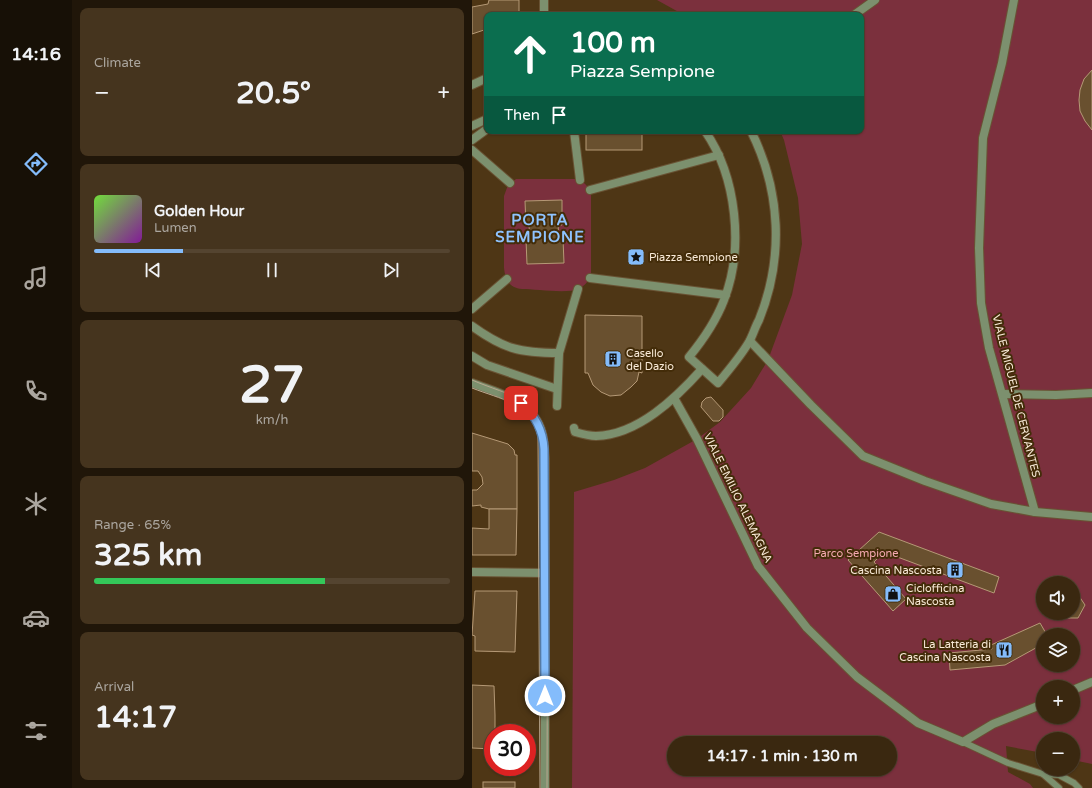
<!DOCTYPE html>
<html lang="en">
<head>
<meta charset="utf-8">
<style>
  :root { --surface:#3a2810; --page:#45341e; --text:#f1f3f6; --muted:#aba69f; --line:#544430; --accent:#84bcfb }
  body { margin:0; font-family:"Varela Round",sans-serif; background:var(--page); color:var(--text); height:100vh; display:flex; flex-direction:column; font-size:15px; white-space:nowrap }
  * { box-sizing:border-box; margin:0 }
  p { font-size:13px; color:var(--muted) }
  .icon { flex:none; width:22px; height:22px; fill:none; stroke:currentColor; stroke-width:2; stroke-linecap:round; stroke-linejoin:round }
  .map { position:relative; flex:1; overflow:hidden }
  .side { display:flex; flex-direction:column; gap:8px; padding:8px; background:#201609; width:400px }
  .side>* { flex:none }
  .hud { position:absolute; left:12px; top:12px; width:380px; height:122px; border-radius:8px; box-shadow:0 1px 3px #0004,0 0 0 1px var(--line); background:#0b6e4f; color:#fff; overflow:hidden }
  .controls { position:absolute; left:564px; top:576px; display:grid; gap:8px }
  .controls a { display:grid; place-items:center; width:44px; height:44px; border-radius:50%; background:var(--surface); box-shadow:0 1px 3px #0004,0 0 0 1px var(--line); font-size:20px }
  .speed { position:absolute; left:12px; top:724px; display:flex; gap:8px; font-size:20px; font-weight:700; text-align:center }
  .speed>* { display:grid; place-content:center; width:52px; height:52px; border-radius:50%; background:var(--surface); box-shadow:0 1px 3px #0004,0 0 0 1px var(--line); line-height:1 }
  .speed .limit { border:6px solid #d22; background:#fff; color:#111 }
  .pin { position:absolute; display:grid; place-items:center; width:34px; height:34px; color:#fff; margin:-17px; border-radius:8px; box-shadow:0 2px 6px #0006 }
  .me { position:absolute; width:44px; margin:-22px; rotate:0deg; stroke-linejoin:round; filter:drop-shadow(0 0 3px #0008) }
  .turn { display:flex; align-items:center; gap:14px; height:84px; padding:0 20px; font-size:18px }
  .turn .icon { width:52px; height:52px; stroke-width:2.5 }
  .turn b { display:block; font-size:28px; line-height:34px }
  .then { display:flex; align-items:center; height:38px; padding:0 20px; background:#0003; gap:8px; font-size:15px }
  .big { font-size:30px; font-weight:700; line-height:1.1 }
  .side .widget { flex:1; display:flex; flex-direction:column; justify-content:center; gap:6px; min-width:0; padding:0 14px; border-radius:8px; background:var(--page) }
  .side .dial { align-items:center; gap:0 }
  .dial b { font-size:52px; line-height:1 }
  .song { display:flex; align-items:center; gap:12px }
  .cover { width:48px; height:48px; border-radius:6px; background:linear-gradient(135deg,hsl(100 70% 55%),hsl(290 70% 35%)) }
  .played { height:4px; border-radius:2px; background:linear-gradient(90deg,var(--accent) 25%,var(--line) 25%) }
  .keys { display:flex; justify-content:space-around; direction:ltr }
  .heat { display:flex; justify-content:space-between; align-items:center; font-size:22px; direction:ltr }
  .charge { height:6px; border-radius:3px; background:linear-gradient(90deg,#34c759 65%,var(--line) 0) }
  .trip { position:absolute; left:195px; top:736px; width:230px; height:40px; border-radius:20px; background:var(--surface); box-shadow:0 1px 3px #0004,0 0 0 1px var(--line); font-weight:700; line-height:40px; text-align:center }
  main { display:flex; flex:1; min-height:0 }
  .dock { display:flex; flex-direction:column; width:72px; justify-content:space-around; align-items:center; background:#171006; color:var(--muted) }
  .dock .icon { width:28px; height:28px }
  .dock .current { color:var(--accent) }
  .dock b { font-size:18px; color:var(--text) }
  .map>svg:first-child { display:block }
  .green { fill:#7b303d; fill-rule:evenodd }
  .building { fill:#69502f; stroke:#b59976 }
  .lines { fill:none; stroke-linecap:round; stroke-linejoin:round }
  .service-casing { stroke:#695334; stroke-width:8 }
  .pedestrian-casing { stroke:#695334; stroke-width:10 }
  .minor-casing { stroke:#695334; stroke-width:10 }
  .service { stroke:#7c906e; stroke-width:6 }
  .pedestrian { stroke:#7c906e; stroke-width:8 }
  .minor { stroke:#7c906e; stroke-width:8 }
  .tram { stroke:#b9a78f; stroke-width:1 }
  .route-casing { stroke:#567aa3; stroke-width:10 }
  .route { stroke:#84bcfb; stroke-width:7 }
  .labels { text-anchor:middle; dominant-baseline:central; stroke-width:4; stroke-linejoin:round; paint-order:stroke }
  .poi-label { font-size:11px; fill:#f9ead8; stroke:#432c09; text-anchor:start }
  .street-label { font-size:11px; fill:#f9ead8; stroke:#432c09 }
  .park-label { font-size:11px; fill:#f5a9b1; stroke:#432c09 }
  .district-label { font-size:15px; font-weight:bold; letter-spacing:1px; fill:#8fc3fe; stroke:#432c09 }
</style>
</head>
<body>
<main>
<nav class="dock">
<b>14:16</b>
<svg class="icon current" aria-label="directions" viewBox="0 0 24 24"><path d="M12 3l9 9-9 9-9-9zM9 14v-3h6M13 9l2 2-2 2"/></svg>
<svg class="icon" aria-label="music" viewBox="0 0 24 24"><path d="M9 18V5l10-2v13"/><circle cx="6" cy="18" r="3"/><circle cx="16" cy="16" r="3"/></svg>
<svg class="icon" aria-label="phone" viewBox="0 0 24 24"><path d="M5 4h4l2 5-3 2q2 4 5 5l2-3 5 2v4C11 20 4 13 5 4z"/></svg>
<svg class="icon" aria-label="climate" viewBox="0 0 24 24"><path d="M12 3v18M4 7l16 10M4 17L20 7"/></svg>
<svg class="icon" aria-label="car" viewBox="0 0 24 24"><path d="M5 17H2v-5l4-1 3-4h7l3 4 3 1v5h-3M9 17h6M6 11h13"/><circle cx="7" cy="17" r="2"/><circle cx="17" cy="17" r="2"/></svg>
<svg class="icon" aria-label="filters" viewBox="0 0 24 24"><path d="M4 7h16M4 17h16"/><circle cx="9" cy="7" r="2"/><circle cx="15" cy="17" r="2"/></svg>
</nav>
<section class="side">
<div class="widget"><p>Climate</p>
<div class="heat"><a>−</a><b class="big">20.5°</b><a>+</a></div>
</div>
<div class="widget">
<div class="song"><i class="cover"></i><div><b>Golden Hour</b><p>Lumen</p></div></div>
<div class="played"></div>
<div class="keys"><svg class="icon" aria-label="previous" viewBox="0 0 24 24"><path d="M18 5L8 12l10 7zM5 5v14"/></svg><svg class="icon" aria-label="pause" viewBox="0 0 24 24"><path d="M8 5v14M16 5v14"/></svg><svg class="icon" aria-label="next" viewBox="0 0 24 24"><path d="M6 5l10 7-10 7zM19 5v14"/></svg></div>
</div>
<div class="widget dial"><b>27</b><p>km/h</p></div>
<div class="widget"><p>Range · 65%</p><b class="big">325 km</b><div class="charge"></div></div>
<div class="widget"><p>Arrival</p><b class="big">14:17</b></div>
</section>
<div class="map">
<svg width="620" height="788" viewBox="0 0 620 788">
  <rect width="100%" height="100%" fill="#4e3615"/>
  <g class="green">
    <path d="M185,0H620V764L601,760V739H571V753L534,746L536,772L558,784L561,788H100L102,492L142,480L173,468L225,439L248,422L279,388L296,360L320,295L330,244L326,198L312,140L308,131H389V15H212ZM571,583H601V613H571ZM571,635H601V665H571ZM571,687H601V717H571ZM202,743H418V769H202Z"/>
    <path d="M44,179H103C112,181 117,186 119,195V273C118,280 113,286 106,289C95,294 63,289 50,289C38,288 33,280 32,268V196L36,185Z"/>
  </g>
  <g class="building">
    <path d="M17,0H47V15H15V29L0,34V7L16,4Z"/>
    <path d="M620,70V130L613,121L608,111L607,100L608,90L612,79Z"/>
    <rect x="114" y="131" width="56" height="19"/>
    <path d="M90,200V225H86L87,239H91L92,263L55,264L54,240H58L57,226H54L53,201Z"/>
    <path d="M113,315L170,316V373L167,372L165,381L159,387L149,395L138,396L129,392L121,385L116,373H113Z"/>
    <path d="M239,397L251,410V417L247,421H241L229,407L230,402L234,398Z"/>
    <path d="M0,433L36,444L42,450L43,455H45V509H17L9,507V505L0,506V490H5L11,484L10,477L6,471H0Z"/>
    <path d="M17,509H45L44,555H0V528L17,529Z"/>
    <path d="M407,532L527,577L522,593L412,552L402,562L434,599L421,611L376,560Z"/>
    <path d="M3,591H45L43,652L3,651V636L0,635Z"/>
    <path d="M601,593H605L613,605L606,618H591L588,613H601Z"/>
    <path d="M568,623L575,635H571V644L533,665L478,670L477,653L520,649L519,645Z"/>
    <path d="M0,685L22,686L23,715V733H21V749L0,748Z"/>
    <rect x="11" y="782" width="32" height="6"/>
  </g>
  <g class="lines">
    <g class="service-casing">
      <g id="service">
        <path d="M491,742L536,763L571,774L587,775L602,783L607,788"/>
        <path d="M571,774L587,788"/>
      </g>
    </g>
    <g class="pedestrian-casing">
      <g id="pedestrian">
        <path d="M542,0L530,63L511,138L507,248L509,303L517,348L563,512"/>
        <path d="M382,15L403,0"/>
        <path d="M0,126L15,119"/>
        <path d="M102,131L108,180"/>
        <path d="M233,131C265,177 272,249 252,300C244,321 231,340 217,357L246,383C257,370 268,357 277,342C281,335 283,327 287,320C312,258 309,191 279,131"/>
        <path d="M0,140L15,129"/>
        <path d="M0,150L38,183"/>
        <path d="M118,190L247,155"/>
        <path d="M118,278L254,295"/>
        <path d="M0,309L35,279"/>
        <path d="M0,326C32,349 48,353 87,353"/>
        <path d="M278,341L339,405L391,456L453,481L519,504L563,512L620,517"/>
        <path d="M0,356L15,365L85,389"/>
        <path d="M531,394L584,395L620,393"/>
        <path d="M202,398L225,439L286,566L335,628L385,677L446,723L491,742L521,724L571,704"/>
        <path d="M85,406L87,353L106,289"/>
        <path d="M102,428L103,432C110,434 117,436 124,436C166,435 204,398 230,369"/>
        <path d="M601,690L620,682"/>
      </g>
    </g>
    <g class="minor-casing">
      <g id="minor">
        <path d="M72,15V0"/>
        <path d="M0,85L15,78"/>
        <path d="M0,383C28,394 61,400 70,433C72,441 72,450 73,458V788"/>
        <path d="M0,572L73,573"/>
      </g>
    </g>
    <use href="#service" class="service"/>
    <use href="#pedestrian" class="pedestrian"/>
    <use href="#minor" class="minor"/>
    <g class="tram">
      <path d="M0,380C39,397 71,397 76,448L75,788"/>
      <path d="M0,388C30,400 56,401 66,436L68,788"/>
    </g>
  </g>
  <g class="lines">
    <g class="route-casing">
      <path id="route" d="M49,403C64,416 71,430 72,449L73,696"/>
    </g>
    <use href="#route" class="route"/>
  </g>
  <defs>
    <g id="sight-square" transform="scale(0.9)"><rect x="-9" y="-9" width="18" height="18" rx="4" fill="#84bcfb" stroke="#432c09"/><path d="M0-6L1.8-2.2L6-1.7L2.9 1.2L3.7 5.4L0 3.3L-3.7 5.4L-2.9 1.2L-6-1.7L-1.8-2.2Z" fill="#111"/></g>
    <g id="building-square" transform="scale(0.9)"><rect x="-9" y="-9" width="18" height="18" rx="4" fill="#84bcfb" stroke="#432c09"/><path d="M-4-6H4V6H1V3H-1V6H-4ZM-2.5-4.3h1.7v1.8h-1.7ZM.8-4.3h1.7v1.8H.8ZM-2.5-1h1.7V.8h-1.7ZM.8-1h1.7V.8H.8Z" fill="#111"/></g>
    <g id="shop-square" transform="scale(0.9)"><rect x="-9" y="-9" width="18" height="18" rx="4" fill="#84bcfb" stroke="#432c09"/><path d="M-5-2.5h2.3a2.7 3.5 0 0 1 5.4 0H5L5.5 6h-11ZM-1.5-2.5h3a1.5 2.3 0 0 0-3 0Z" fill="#111"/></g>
    <g id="restaurant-square" transform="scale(0.9)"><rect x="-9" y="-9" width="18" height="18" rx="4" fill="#84bcfb" stroke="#432c09"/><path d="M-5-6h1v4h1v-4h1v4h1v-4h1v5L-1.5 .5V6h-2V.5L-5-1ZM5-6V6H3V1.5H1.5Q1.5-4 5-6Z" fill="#111"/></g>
  </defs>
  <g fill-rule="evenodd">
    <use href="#sight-square" x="164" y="257"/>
    <use href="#building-square" x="141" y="359"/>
    <use href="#building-square" x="483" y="570"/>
    <use href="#shop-square" x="421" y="594"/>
    <use href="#restaurant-square" x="532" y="650"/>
  </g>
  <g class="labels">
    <g class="poi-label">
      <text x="177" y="257">Piazza Sempione</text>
      <text x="154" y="353">Casello<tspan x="154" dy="13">del Dazio</tspan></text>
      <text x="470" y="570" text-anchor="end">Cascina Nascosta</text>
      <text x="434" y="588">Ciclofficina<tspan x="434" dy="13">Nascosta</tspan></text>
      <text x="519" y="644" text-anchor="end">La Latteria di<tspan x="519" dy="13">Cascina Nascosta</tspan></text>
    </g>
    <g class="street-label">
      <text transform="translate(544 396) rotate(76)">VIALE MIGUEL DE CERVANTES</text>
      <text transform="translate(266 498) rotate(64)">VIALE EMILIO ALEMAGNA</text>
    </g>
    <g class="park-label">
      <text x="384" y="553">Parco Sempione</text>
    </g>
    <g class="district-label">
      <text x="68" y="220">PORTA<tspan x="68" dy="17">SEMPIONE</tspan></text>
    </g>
  </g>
</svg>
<div class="controls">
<a><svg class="icon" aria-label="sound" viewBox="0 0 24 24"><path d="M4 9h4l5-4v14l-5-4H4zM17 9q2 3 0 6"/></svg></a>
<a><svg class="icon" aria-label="layers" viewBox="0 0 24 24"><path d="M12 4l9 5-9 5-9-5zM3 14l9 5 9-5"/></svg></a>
<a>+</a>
<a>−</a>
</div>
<div class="speed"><div class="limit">30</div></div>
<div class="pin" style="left:49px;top:403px;background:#d93025"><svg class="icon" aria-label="arrive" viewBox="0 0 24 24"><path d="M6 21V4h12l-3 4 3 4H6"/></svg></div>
<svg class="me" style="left:73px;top:696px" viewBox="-20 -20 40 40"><circle r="17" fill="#84bcfb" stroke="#fff" stroke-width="3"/><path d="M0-11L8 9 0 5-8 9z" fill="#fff"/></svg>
<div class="trip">14:17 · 1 min · 130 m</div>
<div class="hud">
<div class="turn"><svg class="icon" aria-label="ahead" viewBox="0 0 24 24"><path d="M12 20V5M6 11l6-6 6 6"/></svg><div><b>100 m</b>Piazza Sempione</div></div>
<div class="then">Then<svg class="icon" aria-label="arrive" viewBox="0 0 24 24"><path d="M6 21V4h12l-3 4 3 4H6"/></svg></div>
</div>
</div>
</main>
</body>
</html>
